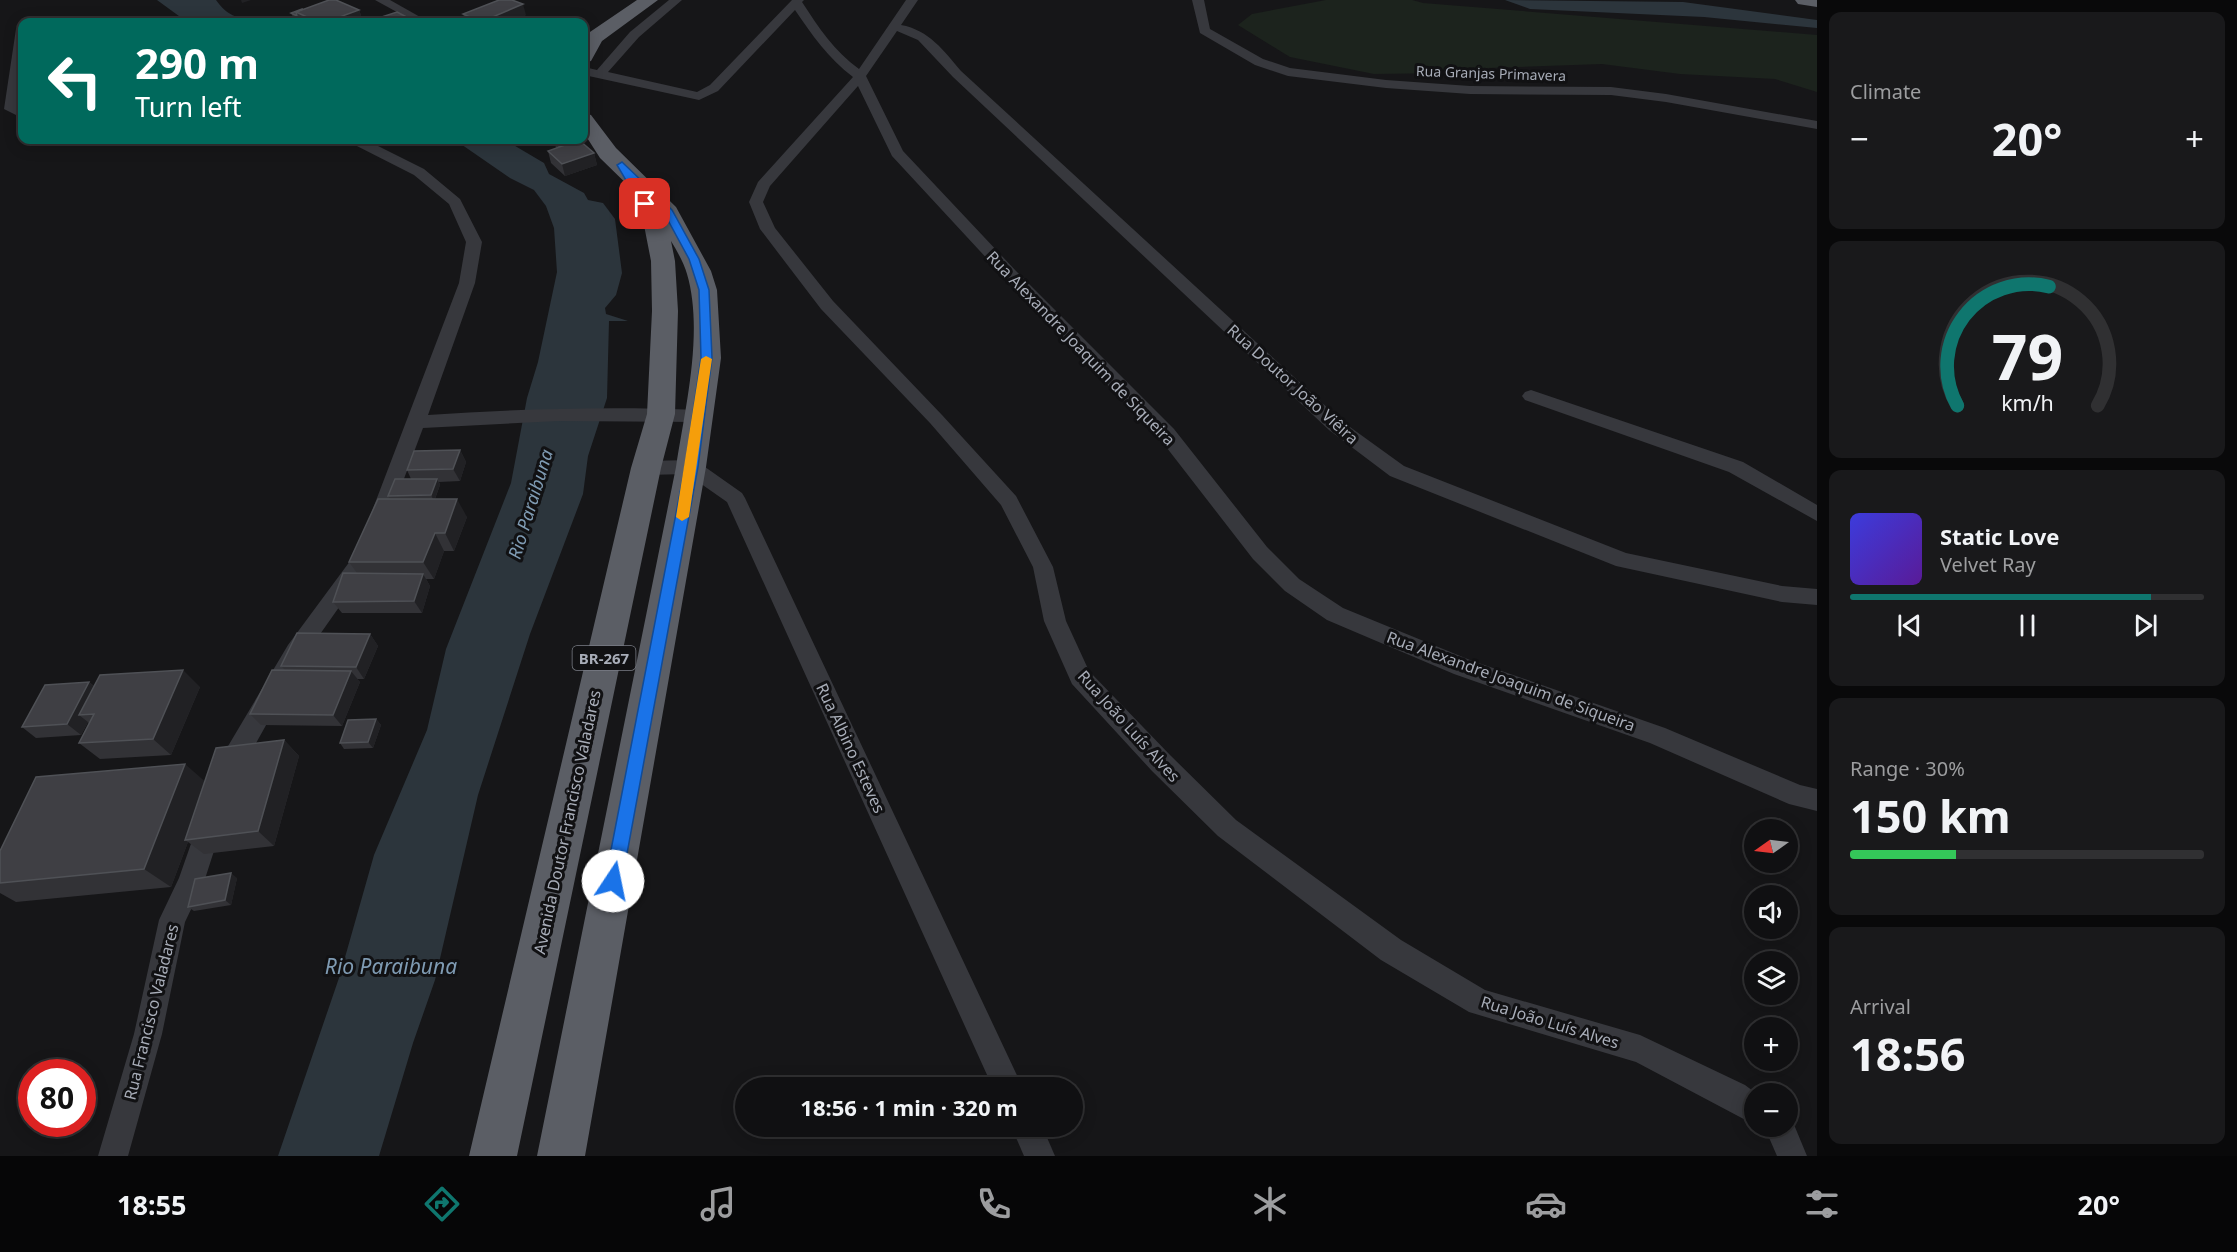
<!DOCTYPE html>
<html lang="en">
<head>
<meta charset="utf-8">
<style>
  :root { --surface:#101012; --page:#19191b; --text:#f1f3f6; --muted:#9c9d9f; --line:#303032; --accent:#0f766e }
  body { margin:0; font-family:"Noto Sans",sans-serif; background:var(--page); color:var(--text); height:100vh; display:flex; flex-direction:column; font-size:22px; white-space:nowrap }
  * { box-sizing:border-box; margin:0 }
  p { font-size:20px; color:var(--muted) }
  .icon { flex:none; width:33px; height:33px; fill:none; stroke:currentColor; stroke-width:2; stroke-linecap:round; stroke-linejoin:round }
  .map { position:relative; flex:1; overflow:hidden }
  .details { display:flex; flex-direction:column; gap:12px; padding:12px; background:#09090a; width:420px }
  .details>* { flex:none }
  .banner { position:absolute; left:18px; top:18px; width:570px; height:126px; border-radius:12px; box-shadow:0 3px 15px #0003,0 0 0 2px var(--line); background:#00695c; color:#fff; overflow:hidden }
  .needle { width:39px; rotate:256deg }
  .fabs { position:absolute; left:1744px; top:819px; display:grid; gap:12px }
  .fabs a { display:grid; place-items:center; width:54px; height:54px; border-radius:50%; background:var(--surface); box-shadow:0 3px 15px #0003,0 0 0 2px var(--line); font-size:30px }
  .speed { position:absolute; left:18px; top:1059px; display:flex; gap:12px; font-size:30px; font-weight:700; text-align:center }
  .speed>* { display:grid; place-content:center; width:78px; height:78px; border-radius:50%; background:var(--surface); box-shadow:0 3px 15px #0003,0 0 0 2px var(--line); line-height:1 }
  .speed .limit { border:9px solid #d22; background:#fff; color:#111 }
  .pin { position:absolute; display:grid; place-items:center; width:51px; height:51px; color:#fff; margin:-26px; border-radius:12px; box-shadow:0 3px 9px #0006 }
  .me { position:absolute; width:66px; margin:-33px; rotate:11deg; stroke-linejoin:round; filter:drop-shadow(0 0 4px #0008) }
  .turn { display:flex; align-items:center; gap:21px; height:126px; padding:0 18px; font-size:27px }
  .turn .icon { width:78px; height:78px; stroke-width:2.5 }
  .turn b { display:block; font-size:42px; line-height:51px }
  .big { font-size:45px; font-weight:700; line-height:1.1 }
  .details .widget { flex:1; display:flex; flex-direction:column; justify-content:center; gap:9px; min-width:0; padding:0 21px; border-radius:12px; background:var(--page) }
  .details .dial { align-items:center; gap:0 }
  .dial svg { height:156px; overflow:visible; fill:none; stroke:var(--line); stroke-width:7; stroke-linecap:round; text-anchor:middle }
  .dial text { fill:var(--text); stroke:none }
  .song { display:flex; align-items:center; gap:18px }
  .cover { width:72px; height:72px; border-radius:9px; background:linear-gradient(135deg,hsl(240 70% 55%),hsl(270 70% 35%)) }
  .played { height:6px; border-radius:3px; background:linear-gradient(90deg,var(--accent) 85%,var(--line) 85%) }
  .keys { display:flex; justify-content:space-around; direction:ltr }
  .heat { display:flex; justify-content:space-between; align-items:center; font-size:33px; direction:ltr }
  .charge { height:9px; border-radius:4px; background:linear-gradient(90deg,#34c759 30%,var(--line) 0) }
  .trip { position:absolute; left:735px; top:1077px; width:348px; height:60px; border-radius:30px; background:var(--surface); box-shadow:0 3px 15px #0003,0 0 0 2px var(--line); font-weight:700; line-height:60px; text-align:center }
  .tabs { display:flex; height:96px; justify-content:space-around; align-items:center; background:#060607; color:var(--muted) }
  .tabs .icon { width:42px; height:42px }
  .tabs .selected { color:var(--accent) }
  .tabs b { font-size:27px; color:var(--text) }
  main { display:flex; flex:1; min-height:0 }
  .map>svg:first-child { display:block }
  .green { fill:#1c231d }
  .water { fill:#2c353c }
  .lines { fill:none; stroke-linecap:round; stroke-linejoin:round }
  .minor { fill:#37383d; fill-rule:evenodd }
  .trunk { fill:#5b5e65; fill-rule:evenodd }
  .wall { fill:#323236 }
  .shaded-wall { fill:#212124 }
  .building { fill:#3f3f44; stroke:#4f5156; stroke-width:1.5 }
  .route { fill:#1a73e8; stroke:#114b97; stroke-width:1.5 }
  .slow { fill:#f59e0b }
  .labels { text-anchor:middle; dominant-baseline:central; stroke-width:6; stroke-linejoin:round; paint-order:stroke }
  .far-street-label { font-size:14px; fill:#a8adb8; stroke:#111113 }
  .shield { fill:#111113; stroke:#7b7e86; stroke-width:1.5 }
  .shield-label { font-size:15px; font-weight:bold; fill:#a8adb8 }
  .street-label { font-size:16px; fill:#a8adb8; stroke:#111113 }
  .water-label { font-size:18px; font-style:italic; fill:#7f9bb3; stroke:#111113 }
  .near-water-label { font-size:21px; font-style:italic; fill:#7f9bb3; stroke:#111113 }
</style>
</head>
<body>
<main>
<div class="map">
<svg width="1817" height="1156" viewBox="0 0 1817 1156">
  <rect width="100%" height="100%" fill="#161618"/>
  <path class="green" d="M1326,0H1412L1423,3L1817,35V92L1775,79L1680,74L1602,64L1487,68L1445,73L1374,74L1290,57L1238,25L1252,14Z"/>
  <g class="water">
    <path d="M157,0H216C227,16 237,17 254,22H205L183,19Z"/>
    <path d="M1505,0L1683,2L1817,20V28L1704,17L1530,9Z"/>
    <path d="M455,140H505L544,163L549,174L584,193L588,200L603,203L615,219L622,273L616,295L605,308L606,314L628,321H609L607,398L588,456L583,494L530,634L478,795L435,980L413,1043L379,1156H278L340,975L374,855L427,730L446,649L511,483L527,398L538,362L557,272L554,228L546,206L534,190L510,178Z"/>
  </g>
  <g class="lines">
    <g class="minor">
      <path d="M375,0H390L429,22H415Z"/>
      <path d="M669,0H682L639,37L608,72L697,92L710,85L792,0H804L802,2C819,28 834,51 859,69L906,0H918L901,25C929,30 944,51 961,71L1343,422L1404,466L1626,553L1782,586L1817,589V605L1782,602L1616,566L1390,476L1329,430L953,77L918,40L897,31L866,76L903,151L1016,271L1174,429L1267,547L1299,579L1343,608L1470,660L1665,728L1800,785L1817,789V811L1789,804L1650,743L1454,674L1327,620L1285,591L1253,559L1160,439L1004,277L892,156L858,86L770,186L763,202L775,228L833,301L942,415L1016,496L1053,567L1066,621L1089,671L1170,755L1236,820L1401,940L1485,990L1640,1035L1745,1085L1757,1094L1755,1125L1636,1062L1469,1012L1381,960L1218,836L1152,771L1072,684L1044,621L1033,567L1001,505L930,423L821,309L760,229L749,202L758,182L853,77C828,58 812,35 795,10L718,91L699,100L584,75V67L597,70L630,32Z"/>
      <path d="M1192,0H1204L1210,29L1263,59L1290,68L1386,80L1470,86L1611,87L1666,94L1817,121V129L1666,102L1611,95L1470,94L1386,88L1288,76L1255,65L1200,33Z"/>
      <path d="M22,25V71L18,107L22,109V118L4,109L16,29Z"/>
      <path d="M350,140H366L424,169L460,199L482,242L475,283L428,415C518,409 608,406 699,410L705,412L708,416L705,420L699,422L558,421L423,428L375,556L304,657L236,779L227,782L218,779L215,771L218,763L288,645L356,553L459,283L466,242L449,204L414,175L351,143Z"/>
      <path d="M1531,390L1743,462L1817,505V521L1729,472L1525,400L1522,396L1525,392Z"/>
      <path d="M691,460L698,462L742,493L745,498L1023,1088H993L727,502L687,474L646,475L639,473L636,468L639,463L646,461Z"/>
      <path d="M209,814L218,818L222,826L204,882L185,922L162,1034L128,1156H98L134,1034L159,920L179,878L200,818Z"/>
      <path d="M1788,1115H1790L1807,1156H1777L1764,1126H1788Z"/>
      <path d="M1011,1126H1042L1055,1156H1024Z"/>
    </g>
    <g class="trunk">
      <path d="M637,0H658L602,41L591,61L584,63V40L587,34Z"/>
      <path d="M1795,0H1817V7L1798,4Z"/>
      <path d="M584,113L591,115L616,148L676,207L711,271L717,290L721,358L706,467L585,1156H537L676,467C685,408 704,332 687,274C684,263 677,251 671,241L675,261L678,311L675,414L661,468L517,1156H469L631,468L647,414L652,311L651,261L643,220L632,203L640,197L600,158L584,133Z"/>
    </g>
  </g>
  <g class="wall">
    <path d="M359,10L363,21L359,22H300V21L294,19L291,13Z"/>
    <path d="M463,14L526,15L509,22H466Z"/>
    <path d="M540,140H575L594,153L597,165L565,176L551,163L548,151L556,148L555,144L548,146Z"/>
    <path d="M460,450L466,462L460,481L439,482L440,485L435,499L467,517L454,551H444L434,579H426L430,586L422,613H342L333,602L357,573L349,562L390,499L388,496L411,479L407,470Z"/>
    <path d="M370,634L378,646L364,679H357L360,682L342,726L261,725L250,714L285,670L281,666Z"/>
    <path d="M89,682L94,686L200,687L171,755L100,759L79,743L89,724L88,722L81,735L36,738L22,727Z"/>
    <path d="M376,719L381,725L373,748L344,749L340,743Z"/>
    <path d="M284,740L299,756L274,846L204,854L188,842L171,887L16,902L0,893V851L205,781Z"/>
    <path d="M237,878L231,905L194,911L188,907Z"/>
  </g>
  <g class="shaded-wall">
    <path d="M241,0H251L242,3Z"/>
    <path d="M523,4L526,15L509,22H481Z"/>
    <path d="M359,10L363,21L359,22H326Z"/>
    <path d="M546,140H568L554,141L555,144L548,146Z"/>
    <path d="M594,153L597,165L565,176L562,164Z"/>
    <path d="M460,450L466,462L460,481L453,469Z"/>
    <path d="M437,479L440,485L434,501L431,495Z"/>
    <path d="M457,499L467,517L454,551L445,533Z"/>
    <path d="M435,533L444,551L434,579L423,562Z"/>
    <path d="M423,574L430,586L422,613L414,601Z"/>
    <path d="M370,634L378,646L364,679L356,667Z"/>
    <path d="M183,670L200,687L171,755L153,739Z"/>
    <path d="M351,671L360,682L342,726L333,715Z"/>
    <path d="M89,682L102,693L79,715L88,722L81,735L67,724Z"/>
    <path d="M376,719L381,725L373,748L368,742Z"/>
    <path d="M284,740L299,756L274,846L258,831Z"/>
    <path d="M185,764L209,785L185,840L188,842L171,887L144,869Z"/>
    <path d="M231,873L237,878L231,905L225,900Z"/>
  </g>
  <g class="building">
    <path d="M329,0H336L359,10L326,22H318L296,12Z"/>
    <path d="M499,0H512L523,4L481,22L463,14Z"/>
    <path d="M302,9H303L296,12L297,16L291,13Z"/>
    <path d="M397,12L416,22H366Z"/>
    <path d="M559,140H575L577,141L560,147L554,141Z"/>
    <path d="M579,140L594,153L562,164L548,151Z"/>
    <path d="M460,450L453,469L407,470L414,451Z"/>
    <path d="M395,479H437L431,495L388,496Z"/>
    <path d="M378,499H457L445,533H435L423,562H349Z"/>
    <path d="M343,573L423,574L414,601L333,602Z"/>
    <path d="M297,633L370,634L356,667L281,666Z"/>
    <path d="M183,670L153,739L79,743L94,714L79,715L100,675Z"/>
    <path d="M272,670L351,671L333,715L250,714Z"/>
    <path d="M89,682L67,724L22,727L45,685Z"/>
    <path d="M376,719L368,742L340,743L348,720Z"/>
    <path d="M284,740L258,831L185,840L216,748Z"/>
    <path d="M185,764L144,869L0,883V851L36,777Z"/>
    <path d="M231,873L225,900L188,907L195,879Z"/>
  </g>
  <path class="route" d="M622,162L672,210L699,259L709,290L712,358L698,467L622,881L619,886L613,889L607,886L605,881L685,467L701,358L699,290L689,259L664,213L641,190L649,204L641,206L617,165Z"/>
  <path class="slow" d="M706,356L712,359L689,517L682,521L676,517L701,359Z"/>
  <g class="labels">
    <g class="far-street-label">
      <text transform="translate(1491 73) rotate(2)">Rua Granjas Primavera</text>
    </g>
    <rect class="shield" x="572.5" y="646" width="63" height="24" rx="4.5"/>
    <g class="shield-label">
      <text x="604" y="658">BR-267</text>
    </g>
    <g class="street-label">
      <text transform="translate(1081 348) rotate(46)">Rua Alexandre Joaquim de Siqueira</text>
      <text transform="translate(1293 384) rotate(42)">Rua Doutor João Viêira</text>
      <text transform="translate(1511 681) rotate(20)">Rua Alexandre Joaquim de Siqueira</text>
      <text transform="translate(1129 726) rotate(48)">Rua João Luís Alves</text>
      <text transform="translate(851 748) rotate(65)">Rua Albino Esteves</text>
      <text transform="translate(567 822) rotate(-78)">Avenida Doutor Francisco Valadares</text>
      <text transform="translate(151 1012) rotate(-76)">Rua Francisco Valadares</text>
      <text transform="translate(1550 1022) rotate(17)">Rua João Luís Alves</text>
    </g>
    <g class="water-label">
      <text transform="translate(530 504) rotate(-73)">Rio Paraibuna</text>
    </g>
    <g class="near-water-label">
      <text x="391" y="966">Rio Paraibuna</text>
    </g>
  </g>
</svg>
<div class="fabs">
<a><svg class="needle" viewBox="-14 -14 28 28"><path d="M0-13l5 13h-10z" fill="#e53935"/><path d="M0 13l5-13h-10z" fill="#9c9d9f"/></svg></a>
<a><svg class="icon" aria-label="sound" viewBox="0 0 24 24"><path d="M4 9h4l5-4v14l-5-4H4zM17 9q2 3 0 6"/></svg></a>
<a><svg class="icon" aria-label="layers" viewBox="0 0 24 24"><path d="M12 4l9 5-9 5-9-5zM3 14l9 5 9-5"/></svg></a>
<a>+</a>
<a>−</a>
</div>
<div class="speed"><div class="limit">80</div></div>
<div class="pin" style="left:645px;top:204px;background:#d93025"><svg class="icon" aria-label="arrive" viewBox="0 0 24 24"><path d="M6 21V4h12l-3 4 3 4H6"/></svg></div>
<svg class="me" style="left:613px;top:881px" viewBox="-20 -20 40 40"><circle r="19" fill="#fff"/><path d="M0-13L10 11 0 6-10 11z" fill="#1a73e8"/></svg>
<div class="trip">18:56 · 1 min · 320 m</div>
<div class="banner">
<div class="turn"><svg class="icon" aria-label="left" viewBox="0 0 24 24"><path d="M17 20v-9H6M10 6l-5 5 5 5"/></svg><div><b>290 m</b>Turn left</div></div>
</div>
</div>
<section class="details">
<div class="widget"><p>Climate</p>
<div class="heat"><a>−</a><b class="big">20°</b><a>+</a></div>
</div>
<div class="widget dial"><svg viewBox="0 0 100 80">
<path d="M14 69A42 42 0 1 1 86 69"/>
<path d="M14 69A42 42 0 0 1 61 8" stroke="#0f766e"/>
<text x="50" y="56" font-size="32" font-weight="700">79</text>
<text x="50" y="72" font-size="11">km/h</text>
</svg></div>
<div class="widget">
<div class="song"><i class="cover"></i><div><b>Static Love</b><p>Velvet Ray</p></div></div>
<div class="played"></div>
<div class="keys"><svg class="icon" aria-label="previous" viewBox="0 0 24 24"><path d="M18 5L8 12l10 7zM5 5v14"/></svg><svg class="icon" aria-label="pause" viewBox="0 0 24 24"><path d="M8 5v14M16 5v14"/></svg><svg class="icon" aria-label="next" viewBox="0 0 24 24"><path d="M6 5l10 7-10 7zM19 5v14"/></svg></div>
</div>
<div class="widget"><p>Range · 30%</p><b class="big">150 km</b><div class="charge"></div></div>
<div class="widget"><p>Arrival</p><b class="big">18:56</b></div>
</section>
</main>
<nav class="tabs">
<b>18:55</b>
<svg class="icon selected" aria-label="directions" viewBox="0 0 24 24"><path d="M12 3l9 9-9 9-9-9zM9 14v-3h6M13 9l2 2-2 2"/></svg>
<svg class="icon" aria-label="music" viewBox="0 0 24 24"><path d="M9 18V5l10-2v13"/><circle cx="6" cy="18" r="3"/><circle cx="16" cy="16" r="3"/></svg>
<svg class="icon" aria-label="phone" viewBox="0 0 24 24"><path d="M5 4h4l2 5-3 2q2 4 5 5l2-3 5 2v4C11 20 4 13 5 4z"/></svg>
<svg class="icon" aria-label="climate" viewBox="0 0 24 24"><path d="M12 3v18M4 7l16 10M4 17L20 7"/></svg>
<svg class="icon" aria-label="car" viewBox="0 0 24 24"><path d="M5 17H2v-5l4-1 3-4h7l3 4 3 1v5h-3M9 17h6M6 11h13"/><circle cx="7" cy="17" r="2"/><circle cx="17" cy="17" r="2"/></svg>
<svg class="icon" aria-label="filters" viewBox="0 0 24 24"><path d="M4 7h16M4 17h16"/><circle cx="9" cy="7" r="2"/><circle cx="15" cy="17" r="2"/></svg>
<b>20°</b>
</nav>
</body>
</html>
